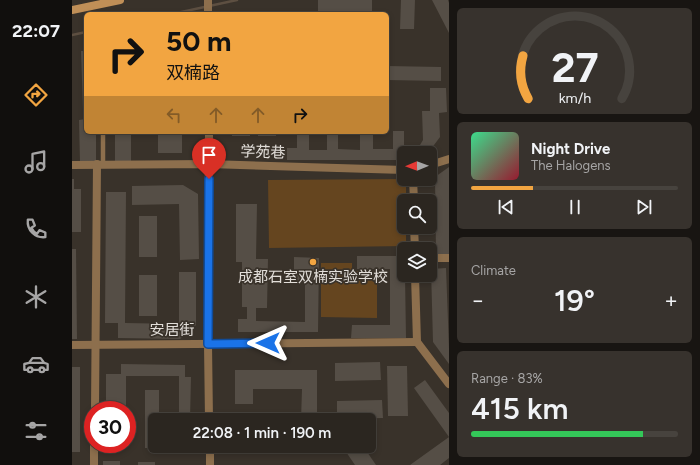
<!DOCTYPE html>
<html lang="en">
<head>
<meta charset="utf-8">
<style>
  :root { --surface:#2b2620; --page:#37322d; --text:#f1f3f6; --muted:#a6a5a5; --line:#47433e; --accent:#f2a541 }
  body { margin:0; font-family:Figtree,"Noto Sans SC",sans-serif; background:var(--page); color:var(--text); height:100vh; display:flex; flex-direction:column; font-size:15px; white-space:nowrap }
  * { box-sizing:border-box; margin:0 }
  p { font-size:13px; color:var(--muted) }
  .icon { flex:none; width:22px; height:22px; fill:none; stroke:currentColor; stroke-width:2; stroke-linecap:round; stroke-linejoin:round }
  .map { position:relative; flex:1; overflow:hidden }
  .panel { display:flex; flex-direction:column; gap:8px; padding:8px; background:#181512; width:251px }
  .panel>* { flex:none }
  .top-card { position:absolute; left:12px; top:12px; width:305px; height:122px; border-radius:6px; box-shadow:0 2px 6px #0003,0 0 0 1px var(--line); background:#f2a541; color:#111; overflow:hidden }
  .needle { width:26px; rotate:269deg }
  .tools { position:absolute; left:325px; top:146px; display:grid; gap:8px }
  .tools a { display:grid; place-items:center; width:40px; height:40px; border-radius:6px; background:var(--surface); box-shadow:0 2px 6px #0003,0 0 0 1px var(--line); font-size:20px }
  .speed { position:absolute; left:12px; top:401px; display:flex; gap:8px; font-size:20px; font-weight:700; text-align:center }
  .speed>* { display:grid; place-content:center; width:52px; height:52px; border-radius:50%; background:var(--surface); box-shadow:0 2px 6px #0003,0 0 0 1px var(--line); line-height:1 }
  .speed .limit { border:6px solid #d22; background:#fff; color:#111 }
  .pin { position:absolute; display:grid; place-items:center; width:34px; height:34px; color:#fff; margin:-41px -17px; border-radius:50% 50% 50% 0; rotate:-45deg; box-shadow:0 0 4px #0007 }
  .pin .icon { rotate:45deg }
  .me { position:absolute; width:44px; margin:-22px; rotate:270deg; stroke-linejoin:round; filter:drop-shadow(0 0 3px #0008) }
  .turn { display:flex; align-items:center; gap:14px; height:84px; padding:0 16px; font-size:18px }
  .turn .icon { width:52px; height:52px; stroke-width:2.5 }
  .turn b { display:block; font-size:28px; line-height:34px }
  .lanes { display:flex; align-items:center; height:38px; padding:0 16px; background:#0003; justify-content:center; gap:20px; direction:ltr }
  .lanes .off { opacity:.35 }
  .big { font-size:30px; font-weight:600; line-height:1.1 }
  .panel .widget { flex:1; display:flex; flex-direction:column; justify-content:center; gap:6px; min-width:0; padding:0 14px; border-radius:6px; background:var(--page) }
  .panel .dial { align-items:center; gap:0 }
  .dial svg { height:104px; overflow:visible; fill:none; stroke:var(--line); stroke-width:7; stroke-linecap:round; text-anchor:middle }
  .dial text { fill:var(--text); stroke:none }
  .song { display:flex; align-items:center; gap:12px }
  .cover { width:48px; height:48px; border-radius:6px; background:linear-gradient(135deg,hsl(150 70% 55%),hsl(350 70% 35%)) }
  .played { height:4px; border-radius:2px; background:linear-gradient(90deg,var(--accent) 30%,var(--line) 30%) }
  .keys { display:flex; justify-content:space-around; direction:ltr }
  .heat { display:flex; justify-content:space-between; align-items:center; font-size:22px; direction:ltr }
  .charge { height:6px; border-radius:3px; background:linear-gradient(90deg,#34c759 83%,var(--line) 0) }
  .trip { position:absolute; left:76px; top:413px; width:228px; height:40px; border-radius:6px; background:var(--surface); box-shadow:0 2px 6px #0003,0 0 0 1px var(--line); font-weight:600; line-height:40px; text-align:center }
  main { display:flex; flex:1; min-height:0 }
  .menu { display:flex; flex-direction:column; width:72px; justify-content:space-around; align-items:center; background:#110f0d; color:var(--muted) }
  .menu .icon { width:28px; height:28px }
  .menu .current { color:var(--accent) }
  .menu b { font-size:18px; color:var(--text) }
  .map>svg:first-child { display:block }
  .green { fill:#65451f }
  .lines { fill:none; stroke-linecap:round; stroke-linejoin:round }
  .stream { stroke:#5d4f41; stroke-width:2.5 }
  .building { fill:#554e46 }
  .service { stroke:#8d6f4d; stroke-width:4.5 }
  .minor { stroke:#8d6f4d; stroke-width:8 }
  .secondary { stroke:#c08f57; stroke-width:8 }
  .route-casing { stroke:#114b97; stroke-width:10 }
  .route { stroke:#1a73e8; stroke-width:7 }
  .poi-dot { fill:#f2a541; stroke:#39322a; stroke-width:1.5 }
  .labels { text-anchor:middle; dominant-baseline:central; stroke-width:3.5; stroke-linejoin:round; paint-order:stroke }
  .street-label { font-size:15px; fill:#e2ded9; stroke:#39322a }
  .poi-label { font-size:15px; fill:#e2ded9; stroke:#39322a }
</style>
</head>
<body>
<main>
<nav class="menu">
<b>22:07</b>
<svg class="icon current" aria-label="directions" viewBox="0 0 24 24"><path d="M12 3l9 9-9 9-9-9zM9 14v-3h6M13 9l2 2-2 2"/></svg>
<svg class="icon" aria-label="music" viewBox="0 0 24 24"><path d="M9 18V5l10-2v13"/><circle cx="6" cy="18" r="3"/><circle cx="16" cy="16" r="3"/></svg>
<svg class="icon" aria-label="phone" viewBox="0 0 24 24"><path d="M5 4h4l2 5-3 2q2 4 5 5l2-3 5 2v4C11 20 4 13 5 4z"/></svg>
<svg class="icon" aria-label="climate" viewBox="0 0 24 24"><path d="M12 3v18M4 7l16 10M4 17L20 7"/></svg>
<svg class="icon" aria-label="car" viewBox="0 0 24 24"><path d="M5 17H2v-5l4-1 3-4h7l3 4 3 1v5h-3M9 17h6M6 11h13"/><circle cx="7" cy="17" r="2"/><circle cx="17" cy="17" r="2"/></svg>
<svg class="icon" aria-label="filters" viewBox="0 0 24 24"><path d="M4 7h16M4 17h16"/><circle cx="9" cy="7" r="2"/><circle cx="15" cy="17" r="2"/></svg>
</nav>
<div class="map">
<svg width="377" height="465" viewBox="0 0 377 465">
  <rect width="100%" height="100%" fill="#39322a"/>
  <g class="green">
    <path d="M334,179V201H332V227H334V246L197,248L196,180Z"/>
    <path d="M249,263H280V271H305V318L249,317Z"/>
  </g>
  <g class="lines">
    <g class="stream">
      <path d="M100,14L165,0"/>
      <path d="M0,35L14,32"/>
    </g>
  </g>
  <g class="building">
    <rect x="246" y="0" width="54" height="14"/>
    <path d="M329,0H343L342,29H328Z"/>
    <path d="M360,0H376L377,3V33Z"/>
    <path d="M9,51H14V110H11Z"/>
    <path d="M315,66L369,67V81L315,80Z"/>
    <path d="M358,88H374L375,112L367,113L368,137L356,153H332V160H215V148H225V132H237V150H255V132H266V149L288,150V132H301V149H321V131H332V150H345L351,140L350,111H358Z"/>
    <path d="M14,119V132H24V161L8,162L7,120Z"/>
    <rect x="43" y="132" width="16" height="30"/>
    <rect x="86" y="132" width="24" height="21"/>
    <rect x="160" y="132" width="18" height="4"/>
    <rect x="186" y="132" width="18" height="4"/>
    <path d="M377,167V254H364L363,177Z"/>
    <path d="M0,179H2V189H9V232H0Z"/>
    <path d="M111,185L126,194L127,259L108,260L107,204L60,205V186Z"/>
    <path d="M34,192H54L53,323L107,324V272H124V325L108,339L46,338V323H33Z"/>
    <path d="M164,204H185L184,259H196L195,308H184V321L233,322V282H222V257L247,258L246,332H166V319H175V307H170V262H164Z"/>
    <rect x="67" y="216" width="18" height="41"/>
    <path d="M0,249H4L5,339H0Z"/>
    <path d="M285,256H332V275H333L334,338H279L280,325H318V269H285Z"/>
    <path d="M374,268L377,348V364L361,342L359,269Z"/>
    <rect x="67" y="275" width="18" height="41"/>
    <path d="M308,362L309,380L263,381V363Z"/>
    <path d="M49,364L113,365V377H119L118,420H107V376H54V410H34V374H49Z"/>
    <path d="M315,366H335L336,416H316Z"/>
    <rect x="0" y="367" width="8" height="85"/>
    <path d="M163,370H245V420H229L230,389H181V404H163Z"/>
    <path d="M353,380L377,413V458L368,465H338L377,437L342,388Z"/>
    <path d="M73,390H87V420H83V446H87V448H73Z"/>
    <path d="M310,400L311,418L265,419V401Z"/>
    <path d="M34,444H54L53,449H34Z"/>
    <rect x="106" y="446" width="12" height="8"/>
    <path d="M270,446H291L304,465H283Z"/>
    <rect x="31" y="461" width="17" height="4"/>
    <rect x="66" y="462" width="17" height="3"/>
  </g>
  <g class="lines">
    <path class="service" d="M31,132V164"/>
    <g class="minor">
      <path d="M136,0V14"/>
      <path d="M137,132L136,344L137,420"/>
      <path d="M0,165L137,164L332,170"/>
      <path d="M358,165L377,159"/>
      <path d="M341,179L342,201"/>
      <path d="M342,227L343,249"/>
      <path d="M358,258H377"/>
      <path d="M343,275L345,342L377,384"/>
      <path d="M0,345L345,342"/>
      <path d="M23,410L25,164"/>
      <path d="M138,446V465"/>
      <path d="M22,465V444"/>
    </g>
    <path class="secondary" d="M0,10L48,0"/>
  </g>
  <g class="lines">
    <g class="route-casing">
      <path id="route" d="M137,179L136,344L196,343"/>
    </g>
    <use href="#route" class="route"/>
  </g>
  <circle class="poi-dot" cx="241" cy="262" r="4"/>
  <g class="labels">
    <g class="street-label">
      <text transform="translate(191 152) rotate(2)">学苑巷</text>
      <text x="100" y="330">安居街</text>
    </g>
    <g class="poi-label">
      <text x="241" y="277">成都石室双楠实验学校</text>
    </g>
  </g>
</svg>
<div class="tools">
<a><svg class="needle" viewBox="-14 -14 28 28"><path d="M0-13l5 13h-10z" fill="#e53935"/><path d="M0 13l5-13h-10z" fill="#a6a5a5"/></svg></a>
<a><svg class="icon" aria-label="search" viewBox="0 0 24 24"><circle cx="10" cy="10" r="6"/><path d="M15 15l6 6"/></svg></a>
<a><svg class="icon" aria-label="layers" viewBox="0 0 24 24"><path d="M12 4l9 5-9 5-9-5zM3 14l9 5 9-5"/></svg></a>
</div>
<div class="speed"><div class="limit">30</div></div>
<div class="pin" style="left:137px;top:179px;background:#d93025"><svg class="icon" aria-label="arrive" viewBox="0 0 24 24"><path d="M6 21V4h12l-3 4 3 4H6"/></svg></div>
<svg class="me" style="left:196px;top:343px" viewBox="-20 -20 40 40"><path d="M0-17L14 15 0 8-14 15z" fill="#1a73e8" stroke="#fff" stroke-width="4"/></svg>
<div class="trip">22:08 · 1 min · 190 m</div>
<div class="top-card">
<div class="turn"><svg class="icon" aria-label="right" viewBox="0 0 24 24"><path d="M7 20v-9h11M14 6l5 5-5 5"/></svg><div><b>50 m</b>双楠路</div></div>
<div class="lanes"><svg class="icon off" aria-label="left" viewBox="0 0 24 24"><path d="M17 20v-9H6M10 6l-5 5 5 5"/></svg><svg class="icon off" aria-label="ahead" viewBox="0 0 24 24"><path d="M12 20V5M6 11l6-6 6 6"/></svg><svg class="icon off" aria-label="ahead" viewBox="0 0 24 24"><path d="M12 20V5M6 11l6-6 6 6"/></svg><svg class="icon" aria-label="right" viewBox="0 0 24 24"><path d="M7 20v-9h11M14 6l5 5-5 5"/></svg></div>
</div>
</div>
<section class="panel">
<div class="widget dial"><svg viewBox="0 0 100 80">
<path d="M14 69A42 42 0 1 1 86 69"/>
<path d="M14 69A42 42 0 0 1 10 36" stroke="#f2a541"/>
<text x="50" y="56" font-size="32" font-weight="700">27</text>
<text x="50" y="72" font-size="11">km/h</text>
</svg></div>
<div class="widget">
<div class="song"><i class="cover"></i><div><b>Night Drive</b><p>The Halogens</p></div></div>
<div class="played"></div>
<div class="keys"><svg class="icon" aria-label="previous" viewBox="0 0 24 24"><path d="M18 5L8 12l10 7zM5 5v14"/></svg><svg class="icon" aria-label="pause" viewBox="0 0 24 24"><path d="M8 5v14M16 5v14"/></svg><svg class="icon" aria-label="next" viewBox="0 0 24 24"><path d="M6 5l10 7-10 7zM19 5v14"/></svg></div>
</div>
<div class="widget"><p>Climate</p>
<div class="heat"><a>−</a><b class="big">19°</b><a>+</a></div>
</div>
<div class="widget"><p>Range · 83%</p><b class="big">415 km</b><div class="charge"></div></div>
</section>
</main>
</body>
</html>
